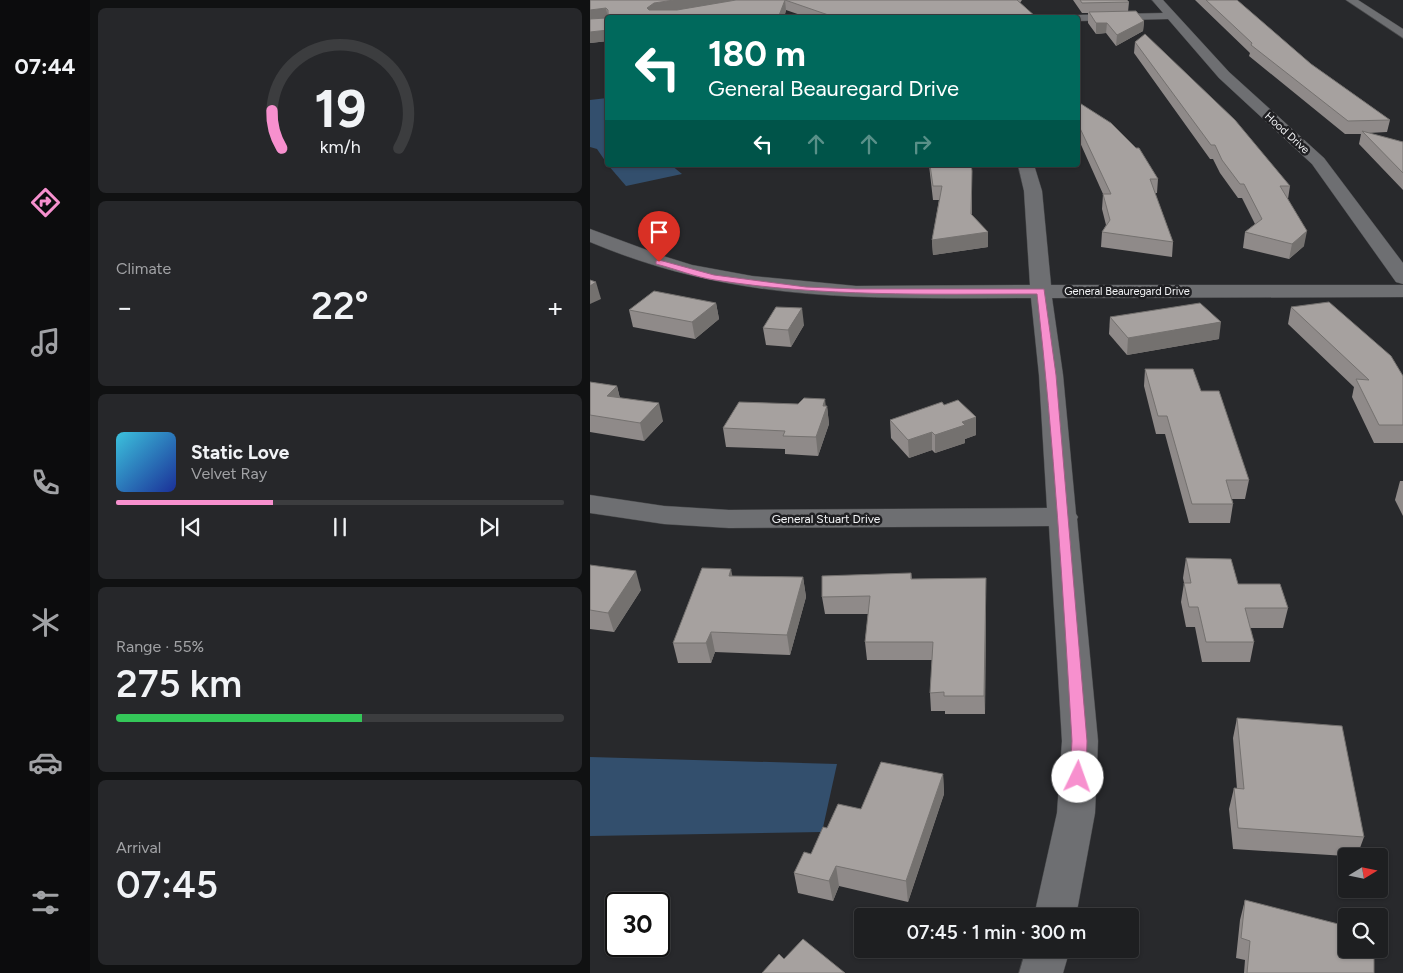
<!DOCTYPE html>
<html lang="en">
<head>
<meta charset="utf-8">
<style>
  :root { --surface:#1e1f21; --page:#26272a; --text:#f1f3f6; --muted:#a1a2a5; --line:#3c3d3f; --accent:#f790ce }
  body { margin:0; font-family:Figtree,sans-serif; background:var(--page); color:var(--text); height:100vh; display:flex; flex-direction:column; font-size:19px; white-space:nowrap }
  * { box-sizing:border-box; margin:0 }
  p { font-size:16px; color:var(--muted) }
  .icon { flex:none; width:28px; height:28px; fill:none; stroke:currentColor; stroke-width:2; stroke-linecap:round; stroke-linejoin:round }
  .map { position:relative; flex:1; overflow:hidden }
  .drawer { display:flex; flex-direction:column; gap:8px; padding:8px; background:#101112; width:500px }
  .drawer>* { flex:none }
  .top-card { position:absolute; left:15px; top:15px; width:475px; height:152px; border-radius:5px; box-shadow:0 1px 4px #0004,0 0 0 1px var(--line); background:#00695c; color:#fff; overflow:hidden }
  .needle { width:32px; rotate:80deg }
  .fabs { position:absolute; left:748px; top:848px; display:grid; gap:10px }
  .fabs a { display:grid; place-items:center; width:50px; height:50px; border-radius:5px; background:var(--surface); box-shadow:0 1px 4px #0004,0 0 0 1px var(--line); font-size:25px }
  .speed { position:absolute; left:15px; top:892px; display:flex; gap:10px; font-size:25px; font-weight:700; text-align:center }
  .speed>* { display:grid; place-content:center; width:65px; height:65px; border-radius:50%; background:var(--surface); box-shadow:0 1px 4px #0004,0 0 0 1px var(--line); line-height:1 }
  .speed .limit { border:2px solid #111; border-radius:8px; background:#fff; color:#111 }
  .pin { position:absolute; display:grid; place-items:center; width:42px; height:42px; color:#fff; margin:-51px -21px; border-radius:50% 50% 50% 0; rotate:-45deg; box-shadow:0 0 5px #0007 }
  .pin .icon { rotate:45deg }
  .me { position:absolute; width:55px; margin:-28px; rotate:3deg; stroke-linejoin:round; filter:drop-shadow(0 0 4px #0008) }
  .turn { display:flex; align-items:center; gap:18px; height:105px; padding:0 20px; font-size:22px }
  .turn .icon { width:65px; height:65px; stroke-width:2.5 }
  .turn b { display:block; font-size:35px; line-height:42px }
  .lanes { display:flex; align-items:center; height:48px; padding:0 20px; background:#0003; justify-content:center; gap:25px; direction:ltr }
  .lanes .off { opacity:.35 }
  .big { font-size:38px; font-weight:600; line-height:1.1 }
  .drawer .card { flex:1; display:flex; flex-direction:column; justify-content:center; gap:8px; min-width:0; padding:0 18px; border-radius:8px; background:var(--page) }
  .drawer .dial { align-items:center; gap:0 }
  .dial svg { height:130px; overflow:visible; fill:none; stroke:var(--line); stroke-width:7; stroke-linecap:round; text-anchor:middle }
  .dial text { fill:var(--text); stroke:none }
  .song { display:flex; align-items:center; gap:15px }
  .cover { width:60px; height:60px; border-radius:8px; background:linear-gradient(135deg,hsl(190 70% 55%),hsl(230 70% 35%)) }
  .played { height:5px; border-radius:2px; background:linear-gradient(90deg,var(--accent) 35%,var(--line) 35%) }
  .keys { display:flex; justify-content:space-around; direction:ltr }
  .heat { display:flex; justify-content:space-between; align-items:center; font-size:28px; direction:ltr }
  .charge { height:8px; border-radius:4px; background:linear-gradient(90deg,#34c759 55%,var(--line) 0) }
  .trip { position:absolute; left:264px; top:908px; width:285px; height:50px; border-radius:5px; background:var(--surface); box-shadow:0 1px 4px #0004,0 0 0 1px var(--line); font-weight:600; line-height:50px; text-align:center }
  main { display:flex; flex:1; min-height:0 }
  .tab-bar { display:flex; flex-direction:column; width:90px; justify-content:space-around; align-items:center; background:#0c0c0d; color:var(--muted) }
  .tab-bar .icon { width:35px; height:35px }
  .tab-bar .selected { color:var(--accent) }
  .tab-bar b { font-size:22px; color:var(--text) }
  .map>svg:first-child { display:block }
  .water { fill:#334f6d }
  .lines { fill:none; stroke-linecap:round; stroke-linejoin:round }
  .minor-casing { stroke:#47484a; stroke-width:1 }
  .minor { fill:#6e6f72; fill-rule:evenodd }
  .wall { fill:#8f8a89 }
  .shaded-wall { fill:#74716f }
  .building { fill:#a6a19f; stroke:#74716f }
  .route { fill:#f790ce; stroke:#a15e86 }
  .labels { text-anchor:middle; dominant-baseline:central; stroke-width:5; stroke-linejoin:round; paint-order:stroke }
  .far-street-label { font-size:11px; fill:#f4f5f7; stroke:#1f1f22 }
  .street-label { font-size:12px; fill:#f4f5f7; stroke:#1f1f22 }
</style>
</head>
<body>
<main>
<nav class="tab-bar">
<b>07:44</b>
<svg class="icon selected" aria-label="directions" viewBox="0 0 24 24"><path d="M12 3l9 9-9 9-9-9zM9 14v-3h6M13 9l2 2-2 2"/></svg>
<svg class="icon" aria-label="music" viewBox="0 0 24 24"><path d="M9 18V5l10-2v13"/><circle cx="6" cy="18" r="3"/><circle cx="16" cy="16" r="3"/></svg>
<svg class="icon" aria-label="phone" viewBox="0 0 24 24"><path d="M5 4h4l2 5-3 2q2 4 5 5l2-3 5 2v4C11 20 4 13 5 4z"/></svg>
<svg class="icon" aria-label="climate" viewBox="0 0 24 24"><path d="M12 3v18M4 7l16 10M4 17L20 7"/></svg>
<svg class="icon" aria-label="car" viewBox="0 0 24 24"><path d="M5 17H2v-5l4-1 3-4h7l3 4 3 1v5h-3M9 17h6M6 11h13"/><circle cx="7" cy="17" r="2"/><circle cx="17" cy="17" r="2"/></svg>
<svg class="icon" aria-label="filters" viewBox="0 0 24 24"><path d="M4 7h16M4 17h16"/><circle cx="9" cy="7" r="2"/><circle cx="15" cy="17" r="2"/></svg>
</nav>
<section class="drawer">
<div class="card dial"><svg viewBox="0 0 100 80">
<path d="M14 69A42 42 0 1 1 86 69"/>
<path d="M14 69A42 42 0 0 1 8 46" stroke="#f790ce"/>
<text x="50" y="56" font-size="32" font-weight="700">19</text>
<text x="50" y="72" font-size="11">km/h</text>
</svg></div>
<div class="card"><p>Climate</p>
<div class="heat"><a>−</a><b class="big">22°</b><a>+</a></div>
</div>
<div class="card">
<div class="song"><i class="cover"></i><div><b>Static Love</b><p>Velvet Ray</p></div></div>
<div class="played"></div>
<div class="keys"><svg class="icon" aria-label="previous" viewBox="0 0 24 24"><path d="M18 5L8 12l10 7zM5 5v14"/></svg><svg class="icon" aria-label="pause" viewBox="0 0 24 24"><path d="M8 5v14M16 5v14"/></svg><svg class="icon" aria-label="next" viewBox="0 0 24 24"><path d="M6 5l10 7-10 7zM19 5v14"/></svg></div>
</div>
<div class="card"><p>Range · 55%</p><b class="big">275 km</b><div class="charge"></div></div>
<div class="card"><p>Arrival</p><b class="big">07:45</b></div>
</section>
<div class="map">
<svg width="813" height="973" viewBox="0 0 813 973">
  <rect width="100%" height="100%" fill="#28292c"/>
  <g class="water">
    <path d="M17,98H18V165L7,149L0,147V100Z"/>
    <path d="M18,165H81L92,174L36,186Z"/>
    <path d="M0,757L247,764L232,832L0,836Z"/>
  </g>
  <g class="lines">
    <g class="minor-casing">
      <g id="minor">
        <path d="M562,0H573L639,72L734,158L813,263V284L806,282L722,164L629,78L578,19L488,21V18H483L488,15L573,13Z"/>
        <path d="M756,0H768L813,29V38Z"/>
        <path d="M428,165H444L452,191L461,285H813V297L462,298L473,375L486,514L488,517L487,519L508,741L505,813L486,916H444L467,813L472,741L459,526L139,528L74,524L0,513V495L74,506L139,510L457,508L449,375L441,298C284,298 149,305 0,242V229L73,256L102,265L162,276L266,286L440,285L434,191Z"/>
        <path d="M436,949H480L473,973H429Z"/>
      </g>
    </g>
    <use href="#minor" class="minor"/>
  </g>
  <g class="wall">
    <path d="M0,0H432L430,3L447,18H219L196,10L194,18H18V41L0,43Z"/>
    <path d="M483,0H537L539,2L538,12L554,21L553,31L526,46L516,33L506,34L498,23V13H492Z"/>
    <path d="M605,0H647L721,64L800,120L797,132L778,133L813,142V190L769,144L771,134H755L659,56L660,53Z"/>
    <path d="M545,42L700,186L698,199L714,246L699,259L653,248L655,232L665,224L652,198H648L630,173L623,159H620L544,53Z"/>
    <path d="M488,102L568,179L567,193H565L583,242L582,257L511,247L512,232L516,225L512,209L513,194L488,138Z"/>
    <path d="M339,165H381L382,171V215L398,232V247L343,255L342,240L349,200H343Z"/>
    <path d="M126,303L129,319L105,339L43,327L39,310Z"/>
    <path d="M701,307L813,376V443H784L762,397L764,387L698,324Z"/>
    <path d="M520,317L629,339L537,355L519,334Z"/>
    <path d="M214,325L201,347L176,345L173,328Z"/>
    <path d="M555,369L611,391L659,480L655,499H642L643,504L640,523H599L575,434H566L554,386Z"/>
    <path d="M0,382L27,386L30,398L73,421L54,441L0,432Z"/>
    <path d="M354,405L386,417V435L375,439V443L345,453L342,450L319,458L301,438L300,420Z"/>
    <path d="M237,406L239,424L228,456L195,454V449L136,447L133,428Z"/>
    <path d="M810,481H813V516L805,500Z"/>
    <path d="M596,558L698,608L693,628H660L664,642L660,662H612L605,627H596L591,602L594,583L593,578Z"/>
    <path d="M0,565L51,590L24,632L0,629Z"/>
    <path d="M321,573L322,579L396,596L395,714H355V711H341L340,693L342,660H277L275,642L278,614H235L232,597Z"/>
    <path d="M142,576L213,577L216,597L200,655L125,652L121,663H88L83,643Z"/>
    <path d="M647,718L774,837L767,856H756L643,849L639,809L644,788L647,789L643,738Z"/>
    <path d="M353,774L354,794L318,902L249,886L243,901L208,893L204,873L221,854L237,828L271,809Z"/>
    <path d="M655,900L784,973H654L655,960L646,958L650,920Z"/>
  </g>
  <g class="shaded-wall">
    <path d="M84,0H145L59,18L57,8L64,3Z"/>
    <path d="M195,0L196,10L194,18H188Z"/>
    <path d="M16,8L18,18L0,21V10Z"/>
    <path d="M554,21L553,31L526,46L527,35Z"/>
    <path d="M506,23H517L516,33L506,34Z"/>
    <path d="M18,30V41L0,43V32Z"/>
    <path d="M717,231L714,246L699,259L702,244Z"/>
    <path d="M398,232V247L343,255L342,240Z"/>
    <path d="M6,282L11,299L0,304V286Z"/>
    <path d="M126,303L129,319L105,339L102,322Z"/>
    <path d="M212,308L214,325L201,347L198,330Z"/>
    <path d="M631,322L629,339L537,355L538,338Z"/>
    <path d="M27,386L31,404L17,396Z"/>
    <path d="M235,399L236,408L237,406L239,424L228,456L226,437L233,406Z"/>
    <path d="M69,403L73,421L54,441L50,423Z"/>
    <path d="M386,417V435L375,439V443L345,453V435L372,422Z"/>
    <path d="M342,432V450L319,458L318,440Z"/>
    <path d="M141,569L145,589L139,576Z"/>
    <path d="M46,571L51,590L24,632L18,613Z"/>
    <path d="M213,577L216,597L200,655L197,635Z"/>
    <path d="M396,578V596L395,714L394,696Z"/>
    <path d="M121,632L125,652L121,663L116,643Z"/>
    <path d="M353,774L354,794L318,902L316,881Z"/>
    <path d="M246,866L249,886L243,901L239,881Z"/>
  </g>
  <g class="building">
    <path d="M0,0H84L64,3L57,8L59,10H87L146,0H195L188,18H58L53,15L47,18H18V30L0,32V19L16,18L18,16V10L16,8L0,10Z"/>
    <path d="M195,0H427L447,18H247Z"/>
    <path d="M490,0H537L539,2L492,3Z"/>
    <path d="M616,0H647L721,64L800,120L758,121L661,45L662,43Z"/>
    <path d="M546,11L554,21L527,35L517,23H506L499,12Z"/>
    <path d="M555,34L645,120L700,186H690L717,231L702,244L655,232L672,219L654,184H650L632,160L625,145H621L545,42Z"/>
    <path d="M488,102L521,123L546,148H549L568,179H560L583,242L512,232L520,220L513,194H521L488,124Z"/>
    <path d="M772,131L813,142V173Z"/>
    <path d="M340,165H381L382,171L381,214L398,232L342,240L352,186H343Z"/>
    <path d="M0,280L6,282L0,286Z"/>
    <path d="M64,291L126,303L102,322L39,310Z"/>
    <path d="M739,302L801,356L813,376V425H789L766,379L779,380L701,307Z"/>
    <path d="M610,303L631,322L538,338L520,317Z"/>
    <path d="M186,307L212,308L198,330L173,328Z"/>
    <path d="M555,369H603L611,391H629L659,480H636L643,504H602L577,416H568Z"/>
    <path d="M0,382L27,386L17,396L69,403L50,423L0,415Z"/>
    <path d="M214,398L235,399L233,406H237L226,437L193,436L195,431L133,428L149,402L208,404Z"/>
    <path d="M368,400L386,417L372,422L375,425L345,435L342,432L318,440L300,420L352,402L354,405Z"/>
    <path d="M596,558L641,559L648,584H690L698,608H655L664,642H616L608,607H599L594,583H601Z"/>
    <path d="M0,565L46,571L18,613L0,610Z"/>
    <path d="M112,568L141,569L139,576L213,577L197,635L121,632L116,643H83Z"/>
    <path d="M321,573V579L396,578L394,696H354V692L340,693L343,642H275L280,596L232,597V576Z"/>
    <path d="M647,718L752,726L774,837L648,828L644,788L654,789Z"/>
    <path d="M291,762L353,774L316,881L246,866L239,881L204,873L214,852L221,854L233,827L237,828L248,804L271,809Z"/>
    <path d="M655,900L756,926V949H784V973H657L660,941L651,938Z"/>
    <path d="M213,939L255,973H172L189,954L194,959Z"/>
  </g>
  <path class="route" d="M69,260L124,275L216,287L266,289H454L466,375L497,741L496,777L493,782L488,784L482,782L480,777L482,741C473,592 464,442 447,294C339,294 232,297 125,280C105,277 86,269 66,264V261Z"/>
  <g class="labels">
    <g class="far-street-label">
      <text transform="translate(697 133) rotate(42)">Hood Drive</text>
      <text x="537" y="291">General Beauregard Drive</text>
    </g>
    <g class="street-label">
      <text x="236" y="519">General Stuart Drive</text>
    </g>
  </g>
</svg>
<div class="fabs">
<a><svg class="needle" viewBox="-14 -14 28 28"><path d="M0-13l5 13h-10z" fill="#e53935"/><path d="M0 13l5-13h-10z" fill="#a1a2a5"/></svg></a>
<a><svg class="icon" aria-label="search" viewBox="0 0 24 24"><circle cx="10" cy="10" r="6"/><path d="M15 15l6 6"/></svg></a>
</div>
<div class="speed"><div class="limit">30</div></div>
<div class="pin" style="left:69px;top:262px;background:#d93025"><svg class="icon" aria-label="arrive" viewBox="0 0 24 24"><path d="M6 21V4h12l-3 4 3 4H6"/></svg></div>
<svg class="me" style="left:488px;top:777px" viewBox="-20 -20 40 40"><circle r="19" fill="#fff"/><path d="M0-13L10 11 0 6-10 11z" fill="#f790ce"/></svg>
<div class="trip">07:45 · 1 min · 300 m</div>
<div class="top-card">
<div class="turn"><svg class="icon" aria-label="left" viewBox="0 0 24 24"><path d="M17 20v-9H6M10 6l-5 5 5 5"/></svg><div><b>180 m</b>General Beauregard Drive</div></div>
<div class="lanes"><svg class="icon" aria-label="left" viewBox="0 0 24 24"><path d="M17 20v-9H6M10 6l-5 5 5 5"/></svg><svg class="icon off" aria-label="ahead" viewBox="0 0 24 24"><path d="M12 20V5M6 11l6-6 6 6"/></svg><svg class="icon off" aria-label="ahead" viewBox="0 0 24 24"><path d="M12 20V5M6 11l6-6 6 6"/></svg><svg class="icon off" aria-label="right" viewBox="0 0 24 24"><path d="M7 20v-9h11M14 6l5 5-5 5"/></svg></div>
</div>
</div>
</main>
</body>
</html>
